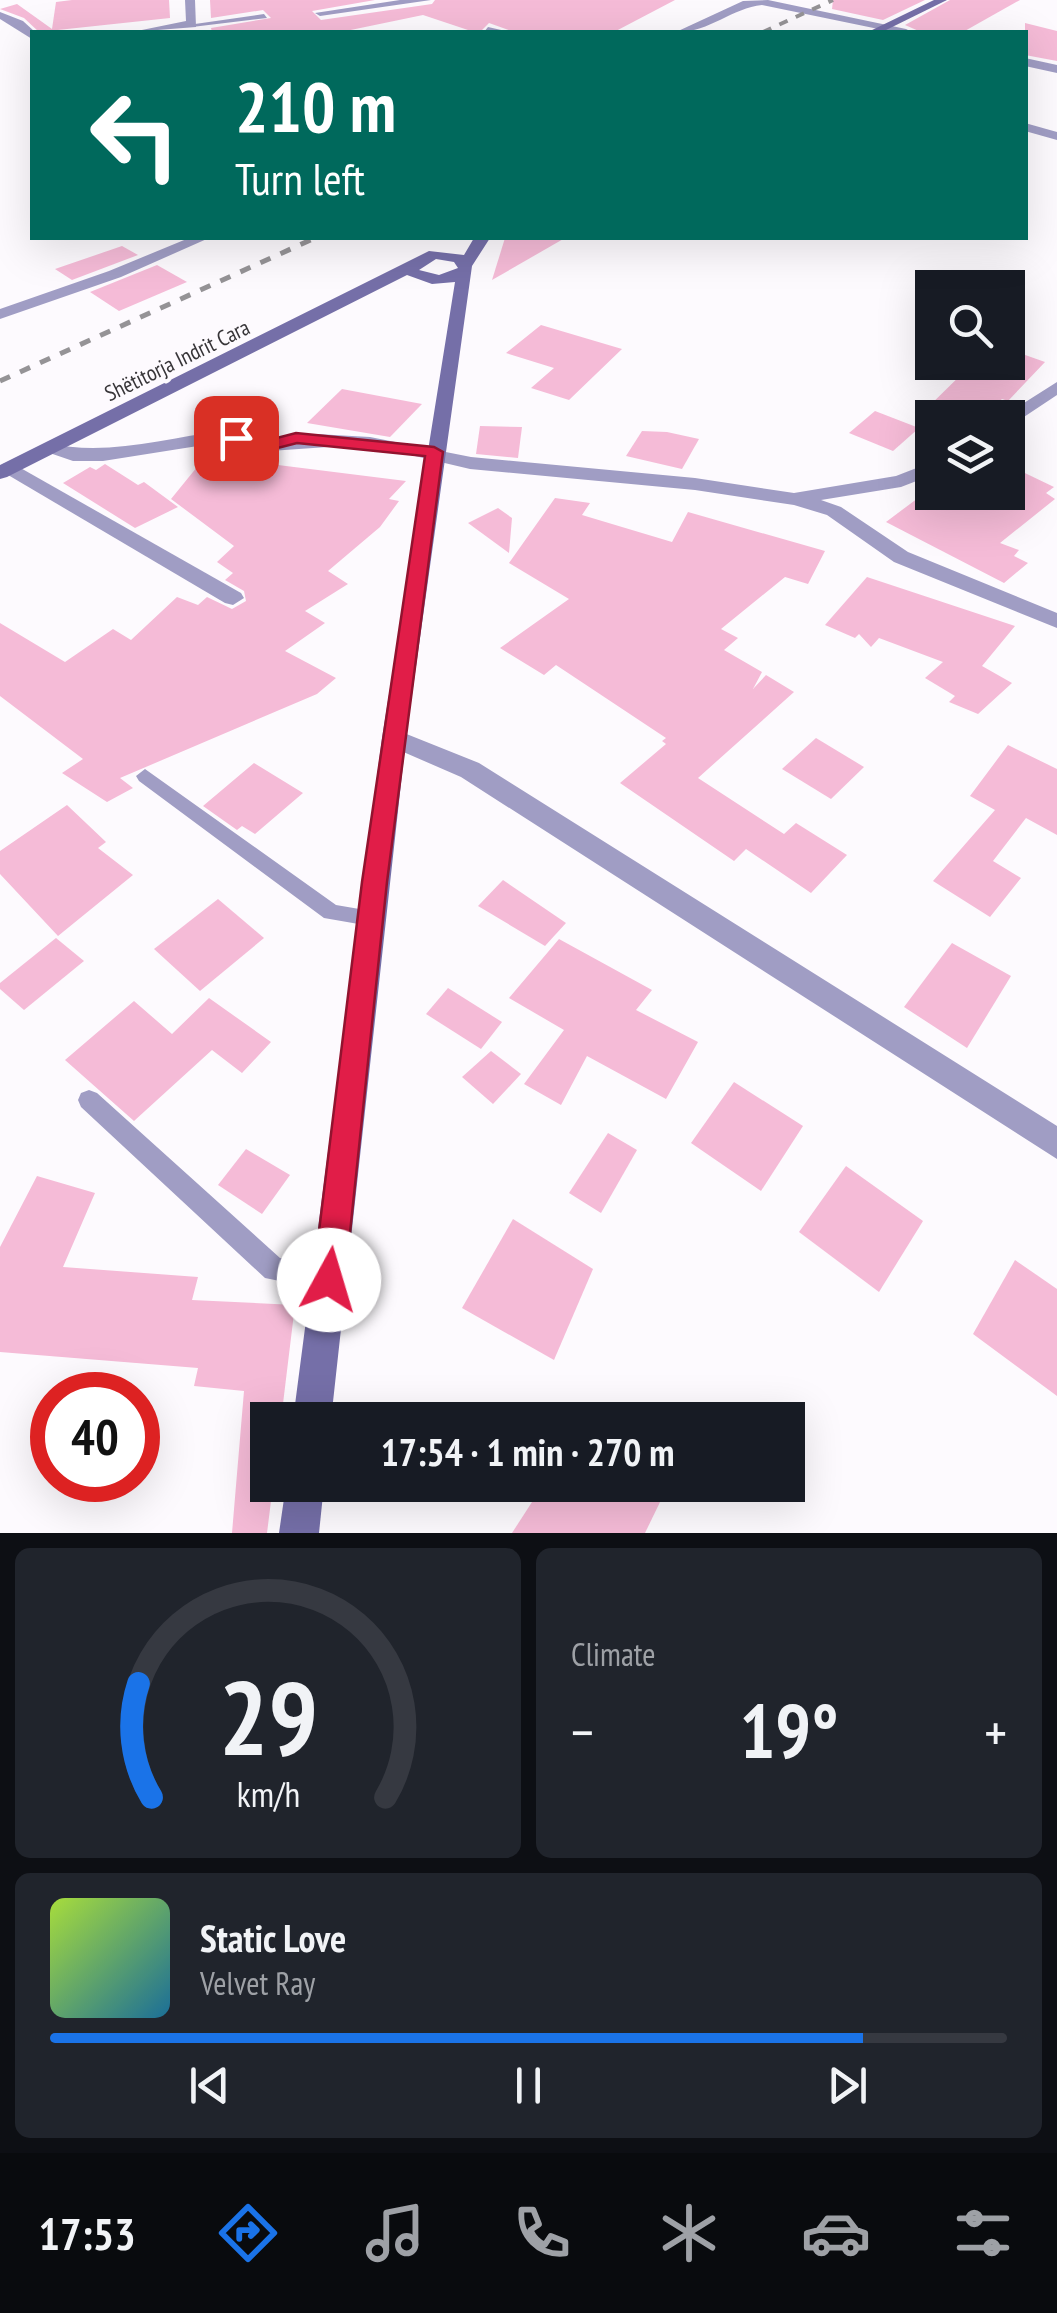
<!DOCTYPE html>
<html lang="en">
<head>
<meta charset="utf-8">
<style>
  :root { --surface:#171b24; --page:#20242c; --text:#f1f3f6; --muted:#9ea1a6; --line:#363941; --accent:#1a73e8 }
  body { margin:0; font-family:"PT Sans Narrow",sans-serif; background:var(--page); color:var(--text); height:100vh; display:flex; flex-direction:column; font-size:38px; white-space:nowrap }
  * { box-sizing:border-box; margin:0 }
  p { font-size:32px; color:var(--muted) }
  .icon { flex:none; width:55px; height:55px; fill:none; stroke:currentColor; stroke-width:2; stroke-linecap:round; stroke-linejoin:round }
  .map { position:relative; height:1533px; overflow:hidden }
  .details { display:flex; flex-direction:column; gap:15px; padding:15px; background:#0d0f14; flex:1 }
  .details>* { flex:none }
  .guide { position:absolute; left:30px; top:30px; width:998px; height:210px; border-radius:0px; box-shadow:0 10px 40px #0002; background:#00695c; color:#fff; overflow:hidden }
  .tools { position:absolute; left:915px; top:270px; display:grid; gap:20px }
  .tools a { display:grid; place-items:center; width:110px; height:110px; border-radius:0px; background:var(--surface); box-shadow:0 10px 40px #0002; font-size:50px }
  .speed { position:absolute; left:30px; top:1372px; display:flex; gap:20px; font-size:50px; font-weight:700; text-align:center }
  .speed>* { display:grid; place-content:center; width:130px; height:130px; border-radius:50%; background:var(--surface); box-shadow:0 10px 40px #0002; line-height:1 }
  .speed .limit { border:15px solid #d22; background:#fff; color:#111 }
  .pin { position:absolute; display:grid; place-items:center; width:85px; height:85px; color:#fff; margin:-42px; border-radius:20px; box-shadow:0 5px 15px #0006 }
  .me { position:absolute; width:110px; margin:-55px; rotate:6deg; stroke-linejoin:round; filter:drop-shadow(0 0 8px #0008) }
  .turn { display:flex; align-items:center; gap:35px; height:210px; padding:0 40px; font-size:45px }
  .turn .icon { width:130px; height:130px; stroke-width:2.5 }
  .turn b { display:block; font-size:70px; line-height:85px }
  .big { font-size:75px; font-weight:700; line-height:1.1 }
  .details .tile { flex:1; display:flex; flex-direction:column; justify-content:center; gap:15px; min-width:0; padding:0 35px; border-radius:15px; background:var(--page) }
  .details .dial { align-items:center; gap:0 }
  .dial svg { height:260px; overflow:visible; fill:none; stroke:var(--line); stroke-width:7; stroke-linecap:round; text-anchor:middle }
  .dial text { fill:var(--text); stroke:none }
  .song { display:flex; align-items:center; gap:30px }
  .cover { width:120px; height:120px; border-radius:15px; background:linear-gradient(135deg,hsl(80 70% 55%),hsl(200 70% 35%)) }
  .played { height:10px; border-radius:5px; background:linear-gradient(90deg,var(--accent) 85%,var(--line) 85%) }
  .keys { display:flex; justify-content:space-around; direction:ltr }
  .heat { display:flex; justify-content:space-between; align-items:center; font-size:55px; direction:ltr }
  .details .tiles { flex:1; display:grid; gap:15px; grid-template-columns:1fr 1fr }
  .tile:last-child { grid-column:span 2 }
  .trip { position:absolute; left:250px; top:1402px; width:555px; height:100px; border-radius:0px; background:var(--surface); box-shadow:0 10px 40px #0002; font-weight:700; line-height:100px; text-align:center }
  .tab-bar { display:flex; height:160px; justify-content:space-around; align-items:center; background:#090b0e; color:var(--muted) }
  .tab-bar .icon { width:70px; height:70px }
  .tab-bar .current { color:var(--accent) }
  .tab-bar b { font-size:45px; color:var(--text) }
  .map>svg:first-child { display:block }
  .building { fill:#f5bbd7 }
  .lines { fill:none; stroke-linecap:round; stroke-linejoin:round }
  .lane { fill:#a09dc4; fill-rule:evenodd }
  .street { fill:#a09dc4; fill-rule:evenodd }
  .secondary { fill:#756fa8; fill-rule:evenodd }
  .rail-far1 { stroke:#959396; stroke-width:4; stroke-dasharray:9 9; stroke-linecap:butt }
  .rail { stroke:#959396; stroke-width:5; stroke-dasharray:11 11; stroke-linecap:butt }
  .route { fill:#e11d48; stroke:#92132f; stroke-width:2.5 }
  .labels { text-anchor:middle; dominant-baseline:central; stroke-width:8; stroke-linejoin:round; paint-order:stroke }
  .far-street-label { font-size:22px; fill:#373538; stroke:#fdfafe }
</style>
</head>
<body>
<div class="map">
<svg width="1057" height="1533" viewBox="0 0 1057 1533">
  <rect width="100%" height="100%" fill="#fdfafe"/>
  <g class="building">
    <path d="M72,0H169L170,18L39,32L24,18L0,9L17,4L52,29L56,2Z"/>
    <path d="M210,0H375L312,11L321,20L432,4L435,0H675L614,32H514L489,23L480,32H474L423,15L341,32H212L211,28L271,18L263,10L211,18Z"/>
    <path d="M833,0H925L883,20L832,9Z"/>
    <path d="M950,0H1020L963,32H921L905,25Z"/>
    <path d="M1025,23L1057,31V61L1025,55Z"/>
    <path d="M505,238H565L492,280Z"/>
    <path d="M122,246L138,255L72,280L55,269Z"/>
    <path d="M157,265L187,282L119,311L90,292Z"/>
    <path d="M541,325L622,349L569,400L531,388L554,368L506,353Z"/>
    <path d="M1008,349L1045,362L1008,401L1002,399L981,418H917L974,362H1008Z"/>
    <path d="M342,389L422,404L390,437L307,423Z"/>
    <path d="M875,411L919,428L893,451L849,433Z"/>
    <path d="M480,426L522,427L518,458L476,454Z"/>
    <path d="M642,431L667,432L699,439L682,469L626,456Z"/>
    <path d="M206,456L406,481L389,499L399,501L380,527L328,571L348,584L305,611L325,623L285,651L336,678L317,694L120,778L133,788L107,802L62,773L83,759L0,696V623L65,662L113,629L131,640L177,597L198,605L207,597L232,609L246,601L244,591L225,580L233,573L217,562L234,546L171,499Z"/>
    <path d="M105,464L138,485L144,482L178,507L135,528L63,483L90,467L96,470Z"/>
    <path d="M1008,465L1054,487L1046,493L1055,499L1000,543L1019,550L1014,556L1028,563L1004,583L886,522L926,492H1008Z"/>
    <path d="M555,498L590,503L582,515L672,542L688,512L825,551L808,584L785,577L721,629L738,638L724,650L762,672L753,689L766,675L794,692L698,778L784,834L796,823L847,855L811,893L746,849L734,861L620,783L666,744L662,741L666,738L556,665L544,675L500,648L569,599L509,563Z"/>
    <path d="M498,508L512,518L509,553L468,523Z"/>
    <path d="M867,577L1015,626L982,666L1012,683L978,714L949,702L955,696L925,678L943,662L879,638L871,647L859,634L855,638L825,625Z"/>
    <path d="M816,738L864,767L831,799L782,769Z"/>
    <path d="M1008,745L1057,769V835L1026,818L993,861L1021,878L990,917L933,881L995,810L970,796Z"/>
    <path d="M254,763L303,793L255,834L242,826L237,830L203,806Z"/>
    <path d="M67,805L106,842L98,848L133,875L58,936L0,874V851Z"/>
    <path d="M503,880L566,923L545,946L478,906Z"/>
    <path d="M218,899L264,938L200,991L154,949Z"/>
    <path d="M56,938L84,961L24,1010L0,989V983Z"/>
    <path d="M559,939L652,990L636,1010L698,1042L666,1099L587,1056L561,1105L524,1084L564,1030L509,998Z"/>
    <path d="M952,943L1011,976L967,1048L904,1007Z"/>
    <path d="M448,988L502,1022L481,1049L426,1014Z"/>
    <path d="M209,998L271,1042L242,1073L212,1050L134,1121L65,1060L134,1001L172,1034Z"/>
    <path d="M491,1051L521,1074L493,1104L462,1077Z"/>
    <path d="M734,1082L803,1126L761,1191L691,1143Z"/>
    <path d="M608,1133L637,1150L601,1213L569,1193Z"/>
    <path d="M246,1149L290,1175L262,1214L218,1185Z"/>
    <path d="M846,1166L923,1221L879,1292L799,1232Z"/>
    <path d="M37,1176L95,1193L63,1267L198,1277L192,1300L295,1305L281,1420H268V1485H273L267,1533H232L244,1391L194,1386L198,1368L0,1352V1247Z"/>
    <path d="M513,1219L593,1269L554,1360L462,1308Z"/>
    <path d="M1015,1260L1057,1289V1396L973,1334Z"/>
    <path d="M543,1485H646L662,1498L645,1533H512Z"/>
  </g>
  <g class="lines">
    <g class="lane">
      <path d="M264,14L267,18L192,27L188,25Z"/>
      <path d="M145,769L336,905L377,912L380,918L377,924L370,926L324,918L139,781L136,776Z"/>
      <path d="M89,1090L97,1093L280,1258L338,1270L341,1279L338,1288L329,1291L265,1278L81,1107L78,1100L81,1093Z"/>
    </g>
    <g class="street">
      <path d="M185,0H195L196,27L132,32L186,21Z"/>
      <path d="M400,0H431L320,16L315,13Z"/>
      <path d="M768,0L906,29L912,32H893L762,5C732,8 706,34 676,32L743,1Z"/>
      <path d="M0,12L23,21L35,32L32,39L0,19Z"/>
      <path d="M488,27L510,32H484Z"/>
      <path d="M1025,58L1057,65V73L1025,66Z"/>
      <path d="M1025,123L1057,132V140L1025,131Z"/>
      <path d="M189,238H209L121,277L0,319V309L109,271Z"/>
      <path d="M1057,382V395L1015,423L1008,424V418H1000Z"/>
      <path d="M223,431L249,432L271,439L316,434L370,437L471,457L695,478L794,493L896,476L932,462V475L901,487L821,500L841,507L908,552L1057,613V628L894,562L827,515L794,505L695,490L470,469L398,452L342,446L270,451L246,443L223,442L103,461H73L38,449L47,443C107,457 164,438 223,431Z"/>
      <path d="M10,462L241,593L244,598L233,605L225,603L3,472V464Z"/>
      <path d="M394,729L479,763L1057,1126V1159L461,777L385,744L382,738L385,732Z"/>
    </g>
    <g class="secondary">
      <path d="M934,0H947L882,32H868Z"/>
      <path d="M474,238H490L472,266L406,738L331,1420H293L382,738L455,282L432,284L407,275L7,477L0,479V465L429,251L464,255ZM436,259L454,262L458,268L439,275L419,270Z"/>
      <path d="M286,1485H324L319,1533H279Z"/>
    </g>
    <path class="rail-far1" d="M763,32L833,0"/>
    <path class="rail" d="M0,381L315,238"/>
  </g>
  <path class="route" d="M256,431L273,439L296,433L434,447L443,452L387,882L345,1280L340,1291L329,1295L318,1291L313,1280L362,882L425,456L297,443L270,450L253,442L236,443L228,438L236,432Z"/>
  <g class="labels">
    <g class="far-street-label">
      <text transform="translate(177 360) rotate(-26)">Shëtitorja Indrit Cara</text>
    </g>
  </g>
</svg>
<div class="tools">
<a><svg class="icon" aria-label="search" viewBox="0 0 24 24"><circle cx="10" cy="10" r="6"/><path d="M15 15l6 6"/></svg></a>
<a><svg class="icon" aria-label="layers" viewBox="0 0 24 24"><path d="M12 4l9 5-9 5-9-5zM3 14l9 5 9-5"/></svg></a>
</div>
<div class="speed"><div class="limit">40</div></div>
<div class="pin" style="left:236px;top:438px;background:#d93025"><svg class="icon" aria-label="arrive" viewBox="0 0 24 24"><path d="M6 21V4h12l-3 4 3 4H6"/></svg></div>
<svg class="me" style="left:329px;top:1280px" viewBox="-20 -20 40 40"><circle r="19" fill="#fff"/><path d="M0-13L10 11 0 6-10 11z" fill="#e11d48"/></svg>
<div class="trip">17:54 · 1 min · 270 m</div>
<div class="guide">
<div class="turn"><svg class="icon" aria-label="left" viewBox="0 0 24 24"><path d="M17 20v-9H6M10 6l-5 5 5 5"/></svg><div><b>210 m</b>Turn left</div></div>
</div>
</div>
<section class="details">
<div class="tiles">
<div class="tile dial"><svg viewBox="0 0 100 80">
<path d="M14 69A42 42 0 1 1 86 69"/>
<path d="M14 69A42 42 0 0 1 10 34" stroke="#1a73e8"/>
<text x="50" y="56" font-size="32" font-weight="700">29</text>
<text x="50" y="72" font-size="11">km/h</text>
</svg></div>
<div class="tile"><p>Climate</p>
<div class="heat"><a>−</a><b class="big">19°</b><a>+</a></div>
</div>
<div class="tile">
<div class="song"><i class="cover"></i><div><b>Static Love</b><p>Velvet Ray</p></div></div>
<div class="played"></div>
<div class="keys"><svg class="icon" aria-label="previous" viewBox="0 0 24 24"><path d="M18 5L8 12l10 7zM5 5v14"/></svg><svg class="icon" aria-label="pause" viewBox="0 0 24 24"><path d="M8 5v14M16 5v14"/></svg><svg class="icon" aria-label="next" viewBox="0 0 24 24"><path d="M6 5l10 7-10 7zM19 5v14"/></svg></div>
</div>
</div>
</section>
<nav class="tab-bar">
<b>17:53</b>
<svg class="icon current" aria-label="directions" viewBox="0 0 24 24"><path d="M12 3l9 9-9 9-9-9zM9 14v-3h6M13 9l2 2-2 2"/></svg>
<svg class="icon" aria-label="music" viewBox="0 0 24 24"><path d="M9 18V5l10-2v13"/><circle cx="6" cy="18" r="3"/><circle cx="16" cy="16" r="3"/></svg>
<svg class="icon" aria-label="phone" viewBox="0 0 24 24"><path d="M5 4h4l2 5-3 2q2 4 5 5l2-3 5 2v4C11 20 4 13 5 4z"/></svg>
<svg class="icon" aria-label="climate" viewBox="0 0 24 24"><path d="M12 3v18M4 7l16 10M4 17L20 7"/></svg>
<svg class="icon" aria-label="car" viewBox="0 0 24 24"><path d="M5 17H2v-5l4-1 3-4h7l3 4 3 1v5h-3M9 17h6M6 11h13"/><circle cx="7" cy="17" r="2"/><circle cx="17" cy="17" r="2"/></svg>
<svg class="icon" aria-label="filters" viewBox="0 0 24 24"><path d="M4 7h16M4 17h16"/><circle cx="9" cy="7" r="2"/><circle cx="15" cy="17" r="2"/></svg>
</nav>
</body>
</html>
